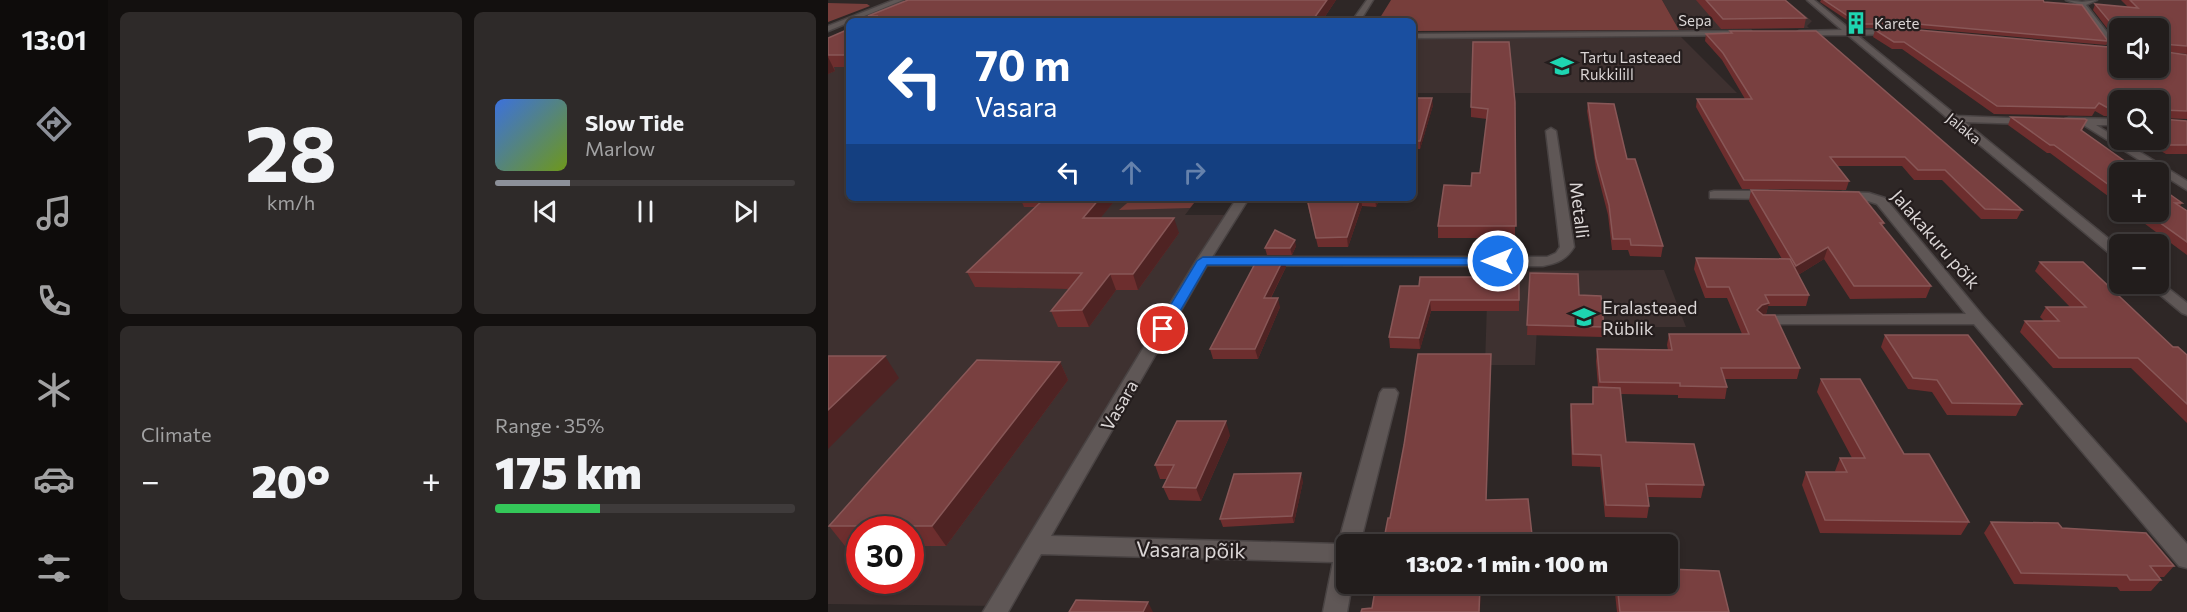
<!DOCTYPE html>
<html lang="en">
<head>
<meta charset="utf-8">
<style>
  :root { --surface:#221d1c; --page:#2e2a29; --text:#f1f3f6; --muted:#a2a2a3; --line:#3f3b3b; --accent:#8c9099 }
  body { margin:0; font-family:Commissioner,sans-serif; background:var(--page); color:var(--text); height:100vh; display:flex; flex-direction:column; font-size:22px; white-space:nowrap }
  * { box-sizing:border-box; margin:0 }
  p { font-size:20px; color:var(--muted) }
  .icon { flex:none; width:33px; height:33px; fill:none; stroke:currentColor; stroke-width:2; stroke-linecap:round; stroke-linejoin:round }
  .map { position:relative; flex:1; overflow:hidden }
  .sheet { display:flex; flex-direction:column; gap:12px; padding:12px; background:#13100f; width:720px }
  .sheet>* { flex:none }
  .top-card { position:absolute; left:18px; top:18px; width:570px; height:183px; border-radius:9px; box-shadow:0 3px 9px #0003,0 0 0 2px var(--line); background:#1a4fa0; color:#fff; overflow:hidden }
  .controls { position:absolute; left:1281px; top:18px; display:grid; gap:12px }
  .controls a { display:grid; place-items:center; width:60px; height:60px; border-radius:9px; background:var(--surface); box-shadow:0 3px 9px #0003,0 0 0 2px var(--line); font-size:30px }
  .speed { position:absolute; left:18px; top:516px; display:flex; gap:12px; font-size:30px; font-weight:700; text-align:center }
  .speed>* { display:grid; place-content:center; width:78px; height:78px; border-radius:50%; background:var(--surface); box-shadow:0 3px 9px #0003,0 0 0 2px var(--line); line-height:1 }
  .speed .limit { border:9px solid #d22; background:#fff; color:#111 }
  .pin { position:absolute; display:grid; place-items:center; width:51px; height:51px; color:#fff; margin:-26px; border:3px solid #fff; border-radius:50%; box-shadow:0 2px 6px #0007 }
  .me { position:absolute; width:66px; margin:-33px; rotate:270deg; stroke-linejoin:round; filter:drop-shadow(0 0 4px #0008) }
  .turn { display:flex; align-items:center; gap:21px; height:126px; padding:0 30px; font-size:27px }
  .turn .icon { width:78px; height:78px; stroke-width:2.5 }
  .turn b { display:block; font-size:42px; line-height:51px }
  .lanes { display:flex; align-items:center; height:57px; padding:0 30px; background:#0003; justify-content:center; gap:30px; direction:ltr }
  .lanes .off { opacity:.35 }
  .big { font-size:45px; font-weight:800; line-height:1.1 }
  .sheet .widget { flex:1; display:flex; flex-direction:column; justify-content:center; gap:9px; min-width:0; padding:0 21px; border-radius:9px; background:var(--page) }
  .sheet .dial { align-items:center; gap:0 }
  .dial b { font-size:78px; line-height:1 }
  .song { display:flex; align-items:center; gap:18px }
  .cover { width:72px; height:72px; border-radius:9px; background:linear-gradient(135deg,hsl(220 70% 55%),hsl(80 70% 35%)) }
  .played { height:6px; border-radius:3px; background:linear-gradient(90deg,var(--accent) 25%,var(--line) 25%) }
  .keys { display:flex; justify-content:space-around; direction:ltr }
  .heat { display:flex; justify-content:space-between; align-items:center; font-size:33px; direction:ltr }
  .charge { height:9px; border-radius:4px; background:linear-gradient(90deg,#34c759 35%,var(--line) 0) }
  .sheet .tiles { flex:1; display:grid; gap:12px; grid-template-columns:repeat(2,1fr) }
  .trip { position:absolute; left:508px; top:534px; width:342px; height:60px; border-radius:9px; background:var(--surface); box-shadow:0 3px 9px #0003,0 0 0 2px var(--line); font-weight:800; line-height:60px; text-align:center }
  main { display:flex; flex:1; min-height:0 }
  .tabs { display:flex; flex-direction:column; width:108px; justify-content:space-around; align-items:center; background:#0e0c0b; color:var(--muted) }
  .tabs .icon { width:42px; height:42px }
  .tabs .current { color:var(--accent) }
  .tabs b { font-size:27px; color:var(--text) }
  .map>svg:first-child { display:block }
  .built { fill:#3e3130; fill-rule:evenodd }
  .green { fill:#773e3b }
  .lines { fill:none; stroke-linecap:round; stroke-linejoin:round }
  .minor-casing { stroke:#494343; stroke-width:3 }
  .minor { fill:#5f5756; fill-rule:evenodd }
  .wall { fill:#6d2e2e }
  .shaded-wall { fill:#4f2323 }
  .building { fill:#794040; stroke:#885757; stroke-width:1.5 }
  .route { fill:#1a73e8; stroke:#114b97; stroke-width:1.5 }
  .labels { text-anchor:middle; dominant-baseline:central; stroke-width:4.5; stroke-linejoin:round; paint-order:stroke }
  .far-street-label { font-size:15px; fill:#dbd6d6; stroke:#241d1d }
  .far-poi-label { font-size:15px; fill:#dbd6d6; stroke:#241d1d; text-anchor:start }
  .street-label { font-size:18px; fill:#dbd6d6; stroke:#241d1d }
  .poi-label { font-size:18px; fill:#dbd6d6; stroke:#241d1d; text-anchor:start }
  .near-street-label { font-size:21px; fill:#dbd6d6; stroke:#241d1d }
</style>
</head>
<body>
<main>
<nav class="tabs">
<b>13:01</b>
<svg class="icon current" aria-label="directions" viewBox="0 0 24 24"><path d="M12 3l9 9-9 9-9-9zM9 14v-3h6M13 9l2 2-2 2"/></svg>
<svg class="icon" aria-label="music" viewBox="0 0 24 24"><path d="M9 18V5l10-2v13"/><circle cx="6" cy="18" r="3"/><circle cx="16" cy="16" r="3"/></svg>
<svg class="icon" aria-label="phone" viewBox="0 0 24 24"><path d="M5 4h4l2 5-3 2q2 4 5 5l2-3 5 2v4C11 20 4 13 5 4z"/></svg>
<svg class="icon" aria-label="climate" viewBox="0 0 24 24"><path d="M12 3v18M4 7l16 10M4 17L20 7"/></svg>
<svg class="icon" aria-label="car" viewBox="0 0 24 24"><path d="M5 17H2v-5l4-1 3-4h7l3 4 3 1v5h-3M9 17h6M6 11h13"/><circle cx="7" cy="17" r="2"/><circle cx="17" cy="17" r="2"/></svg>
<svg class="icon" aria-label="filters" viewBox="0 0 24 24"><path d="M4 7h16M4 17h16"/><circle cx="9" cy="7" r="2"/><circle cx="15" cy="17" r="2"/></svg>
</nav>
<section class="sheet">
<div class="tiles">
<div class="widget dial"><b>28</b><p>km/h</p></div>
<div class="widget">
<div class="song"><i class="cover"></i><div><b>Slow Tide</b><p>Marlow</p></div></div>
<div class="played"></div>
<div class="keys"><svg class="icon" aria-label="previous" viewBox="0 0 24 24"><path d="M18 5L8 12l10 7zM5 5v14"/></svg><svg class="icon" aria-label="pause" viewBox="0 0 24 24"><path d="M8 5v14M16 5v14"/></svg><svg class="icon" aria-label="next" viewBox="0 0 24 24"><path d="M6 5l10 7-10 7zM19 5v14"/></svg></div>
</div>
<div class="widget"><p>Climate</p>
<div class="heat"><a>−</a><b class="big">20°</b><a>+</a></div>
</div>
<div class="widget"><p>Range · 35%</p><b class="big">175 km</b><div class="charge"></div></div>
</div>
</section>
<div class="map">
<svg width="1359" height="612" viewBox="0 0 1359 612">
  <rect width="100%" height="100%" fill="#2e2726"/>
  <g class="built">
    <path d="M834,0H958L984,21L979,26L981,28L851,30Z"/>
    <path d="M853,37L909,93H585V39Z"/>
    <path d="M0,44H21V198H370L357,215H405L171,606L0,604ZM32,530H82V580H32Z"/>
    <path d="M836,270L858,327H709L707,365H657L660,271Z"/>
  </g>
  <g class="green">
    <path d="M563,0H834L851,30L585,31V21H550Z"/>
    <path d="M0,3L39,4L42,6L0,22Z"/>
    <path d="M305,198H370L362,208L291,210Z"/>
  </g>
  <g class="lines">
    <g class="minor-casing">
      <g id="minor">
        <path d="M66,0H75L0,31V26Z"/>
        <path d="M539,0H545L532,21H524Z"/>
        <path d="M979,0H986L1023,30H1070L1067,34L1029,35L1129,116L1206,119V123L1202,124L1137,122L1292,248V259L1287,258L1020,35H968L967,33L971,31L1014,30Z"/>
        <path d="M1238,0L1254,2L1269,0L1258,5L1292,49V53H1286L1252,5Z"/>
        <path d="M923,31L924,33L920,35L585,38V34Z"/>
        <path d="M1241,118L1292,119V125H1268L1359,181V190L1254,124L1237,123V119Z"/>
        <path d="M723,128L728,131L746,247C738,260 730,263 715,266L379,265L223,536L510,544L552,393L555,389H567L570,393L532,544H519V584H524L519,612H495L505,562L213,554L180,612H155L368,261L409,198H421L384,257H719L728,253L732,247L718,131Z"/>
        <path d="M886,191H940L946,195L940,199L882,198V192Z"/>
        <path d="M1015,192L1041,193L1057,198L1155,316L1359,544V568L1351,566L1146,324H932L929,321L932,318L937,316L1138,314L1049,204L1040,201L1011,199V193Z"/>
        <path d="M1331,281L1359,303V315L1354,313L1319,284H1330Z"/>
      </g>
    </g>
    <use href="#minor" class="minor"/>
  </g>
  <g class="wall">
    <path d="M508,0L494,21H40L42,20L40,16Z"/>
    <path d="M868,0H957L978,18L976,28L893,29Z"/>
    <path d="M993,0H1215L1216,2L1280,41L1278,45L1088,28H1031L992,2Z"/>
    <path d="M1293,0H1359V54L1332,51L1359,55V119L1333,118V119L1359,121V154H1338L1314,140H1330V100H1292V117L1276,116L1267,111L1264,116L1166,114L1074,49H1064L1045,37L1047,30L1330,68L1292,28V45L1265,10L1267,4L1300,7Z"/>
    <path d="M21,29V67H6L7,71L0,74V38Z"/>
    <path d="M902,31L1194,210L1189,219H1153L1114,180H1086L1074,166H1009L1021,181L1018,190L914,189L868,107L869,99H917L894,60L877,41L878,34H901Z"/>
    <path d="M585,98L605,105L592,149H585Z"/>
    <path d="M687,102V238H610V226L652,173L659,119L643,117V107Z"/>
    <path d="M760,103L799,159L835,246L833,257L802,256L800,250H784L780,215L768,168L759,111Z"/>
    <path d="M1183,117L1259,120L1254,131L1292,172V205L1222,153H1219L1180,125Z"/>
    <path d="M1330,186L1354,203L1352,206L1359,211V255L1301,212H1330Z"/>
    <path d="M923,190L1056,223L1055,226L1103,286L1098,298L1022,299L996,259L970,275L981,295L978,306H940L938,314L935,315L972,368L969,379H897L899,387L897,399L850,398V395L792,394L798,442L876,485L873,498L820,497L821,506L819,518L777,517L772,467L744,466L742,416L743,404H764L765,387H770L768,361L769,349L840,350L839,345L841,334H914L899,298H877L866,269L868,258L954,259L921,201Z"/>
    <path d="M192,198H289L272,218L351,233L310,290H288L261,327H230L223,311L241,289L147,287L139,272L208,207H196Z"/>
    <path d="M478,198H552L548,207L534,206L520,247H490Z"/>
    <path d="M468,246L464,255H439L437,248Z"/>
    <path d="M1212,262L1359,355V423L1303,368H1225L1192,332L1197,321H1216L1212,317L1218,307H1242L1207,271Z"/>
    <path d="M458,267L443,298L452,307L430,359H385L382,349Z"/>
    <path d="M702,273L751,295L776,327L775,337L699,335Z"/>
    <path d="M691,277V311H603L592,349L562,348L561,337L591,286Z"/>
    <path d="M1057,335L1194,404L1188,416L1119,415L1104,392L1080,389L1053,347Z"/>
    <path d="M232,362L240,380L118,546H82V530H32V546H17L1,526Z"/>
    <path d="M993,379L1076,454L1141,522L1133,535L992,533L974,485L978,472H1008L1007,471L1012,458H1024L989,392Z"/>
    <path d="M402,435L373,501L341,500L335,487L339,479H332L327,465Z"/>
    <path d="M475,481L466,523L395,527L392,519Z"/>
    <path d="M1163,522L1234,528L1346,566L1336,577H1331L1333,580L1323,591H1292L1289,587L1186,584L1156,533Z"/>
    <path d="M786,584H840L901,612H789Z"/>
  </g>
  <g class="shaded-wall">
    <path d="M499,0H508L494,21H484Z"/>
    <path d="M0,57L7,71L0,74Z"/>
    <path d="M604,98L605,105L592,149V141Z"/>
    <path d="M272,198H289L260,233L255,218Z"/>
    <path d="M533,198L534,206L520,247L519,237Z"/>
    <path d="M547,198H552L548,207Z"/>
    <path d="M346,218L351,233L310,290L305,274Z"/>
    <path d="M467,240L468,246L464,255L462,248Z"/>
    <path d="M1000,247L996,259L965,278L968,266Z"/>
    <path d="M456,258L458,267L438,307L436,298Z"/>
    <path d="M282,274L288,290L261,327L254,310Z"/>
    <path d="M450,298L452,307L430,359L427,349Z"/>
    <path d="M602,300L603,311L592,349L591,338Z"/>
    <path d="M941,303L938,314L931,316L929,310L934,305Z"/>
    <path d="M663,354V366L658,513V500Z"/>
    <path d="M57,356L71,378L0,449V410Z"/>
    <path d="M232,362L240,380L118,546L104,526Z"/>
    <path d="M398,421L402,435L373,501L368,488Z"/>
    <path d="M473,473L475,481L466,523L464,516Z"/>
    <path d="M652,584H653L652,612H651Z"/>
    <path d="M320,602L325,612H315Z"/>
  </g>
  <g class="building">
    <path d="M80,0H499L484,21H445L449,17H344L339,21H40L50,16H40Z"/>
    <path d="M878,0H957L978,18L895,19Z"/>
    <path d="M996,0H1215L1216,2L1254,5L1280,41L1089,24H1032Z"/>
    <path d="M1302,0H1359V46L1334,44L1331,46L1332,51L1359,55V111L1334,110L1332,112L1333,119L1359,121V145H1342L1330,138V100H1292V109L1280,108L1271,103L1267,108L1169,106L1076,42H1066L1047,30H1090L1292,48V68H1330V28H1292V34L1267,4L1310,8Z"/>
    <path d="M21,29V55H0V38Z"/>
    <path d="M902,31H988L1194,210L1157,209L1117,170H1090L1077,157H1002L1021,181L916,180L869,99H924L895,53L878,34L904,33Z"/>
    <path d="M645,42H681L687,102L688,226H610L616,185L643,186L644,173H652L660,109L643,107Z"/>
    <path d="M585,98H604L592,141H585Z"/>
    <path d="M760,103L786,104L799,159H807L835,246L803,245L802,239H785L781,205L768,158Z"/>
    <path d="M1183,117L1257,119L1259,120L1253,130L1312,172H1292V193L1226,145H1222Z"/>
    <path d="M1330,186L1354,203H1347L1359,211V242L1317,212H1330Z"/>
    <path d="M923,190L1031,192L1056,223H1052L1103,286H1026L1000,247L968,266Z"/>
    <path d="M217,198H272L255,218H346L305,274H282L254,310L223,311L254,273L139,272Z"/>
    <path d="M479,198H532L519,237L488,238Z"/>
    <path d="M447,230L467,240L462,248H437Z"/>
    <path d="M430,258H456L436,298H450L427,349H382Z"/>
    <path d="M868,258L962,259L981,295H937L941,303L934,305L929,310L935,315H947L972,368H893L899,387L852,386V383L772,382L769,349L844,350L841,334H921L901,287H879Z"/>
    <path d="M1212,262H1255L1345,347H1350L1359,355V404L1310,358H1231L1197,321H1231L1218,307H1258Z"/>
    <path d="M702,273L750,274L751,295L773,296L776,327L699,325Z"/>
    <path d="M592,277H691V300H602L591,338L561,337L572,286H591Z"/>
    <path d="M1057,335H1140L1194,404L1124,403L1109,380L1085,378Z"/>
    <path d="M590,354H663L658,500L700,499L705,544H555L560,518H562L576,445Z"/>
    <path d="M0,356H57L0,410Z"/>
    <path d="M149,360L232,362L104,526H1Z"/>
    <path d="M993,379H1032L1076,454H1101L1141,522L997,520L978,472H1019L1012,458H1037Z"/>
    <path d="M765,387L792,388L798,442L866,444L876,485L818,484L821,506L778,505L773,455L745,454L743,404H765Z"/>
    <path d="M349,421H398L368,488L335,487L346,465H327Z"/>
    <path d="M473,473L464,516L392,519L406,474Z"/>
    <path d="M1163,522L1230,523L1234,528L1318,533L1346,566H1322L1333,580H1302L1299,575L1193,573Z"/>
    <path d="M840,569L891,571L901,612H792L789,584H840Z"/>
    <path d="M548,584H652L651,612H533L534,609L544,608Z"/>
    <path d="M248,600L320,602L315,612H241Z"/>
  </g>
  <path class="route" d="M375,257L670,258L676,261L670,265H379L340,332H330L328,329L369,261Z"/>
  <defs>
    <g id="building-bare" transform="scale(1.8)"><path d="M-4-6H4V6H1V3H-1V6H-4ZM-2.5-4.3h1.7v1.8h-1.7ZM.8-4.3h1.7v1.8H.8ZM-2.5-1h1.7V.8h-1.7ZM.8-1h1.7V.8H.8Z" fill="#1ed5b1" stroke="#241d1d" stroke-width="2.5" paint-order="stroke"/></g>
    <g id="school-bare" transform="scale(1.8)"><path d="M0-5L7-2L0 1L-7-2ZM-4 1L0 2.5L4 1V4Q0 6-4 4Z" fill="#1ed5b1" stroke="#241d1d" stroke-width="2.5" paint-order="stroke"/></g>
  </defs>
  <g fill-rule="evenodd">
    <use href="#building-bare" x="1028" y="23"/>
    <use href="#school-bare" x="734" y="66"/>
    <use href="#school-bare" x="756" y="317"/>
  </g>
  <g class="labels">
    <g class="far-street-label">
      <text x="867" y="20">Sepa</text>
      <text transform="translate(1136 128) rotate(39)">Jalaka</text>
    </g>
    <g class="far-poi-label">
      <text x="1046" y="23">Karete</text>
      <text x="752" y="57">Tartu Lasteaed<tspan x="752" dy="17">Rukkilill</tspan></text>
    </g>
    <g class="street-label">
      <text transform="translate(752 210) rotate(83)">Metalli</text>
      <text transform="translate(1108 239) rotate(49)">Jalakakuru põik</text>
      <text transform="translate(291 405) rotate(-60)">Vasara</text>
    </g>
    <g class="poi-label">
      <text x="774" y="307">Eralasteaed<tspan x="774" dy="21">Rüblik</tspan></text>
    </g>
    <g class="near-street-label">
      <text transform="translate(363 549) rotate(1)">Vasara põik</text>
    </g>
  </g>
</svg>
<div class="controls">
<a><svg class="icon" aria-label="sound" viewBox="0 0 24 24"><path d="M4 9h4l5-4v14l-5-4H4zM17 9q2 3 0 6"/></svg></a>
<a><svg class="icon" aria-label="search" viewBox="0 0 24 24"><circle cx="10" cy="10" r="6"/><path d="M15 15l6 6"/></svg></a>
<a>+</a>
<a>−</a>
</div>
<div class="speed"><div class="limit">30</div></div>
<div class="pin" style="left:335px;top:329px;background:#d93025"><svg class="icon" aria-label="arrive" viewBox="0 0 24 24"><path d="M6 21V4h12l-3 4 3 4H6"/></svg></div>
<svg class="me" style="left:670px;top:261px" viewBox="-20 -20 40 40"><circle r="17" fill="#1a73e8" stroke="#fff" stroke-width="3"/><path d="M0-11L8 9 0 5-8 9z" fill="#fff"/></svg>
<div class="trip">13:02 · 1 min · 100 m</div>
<div class="top-card">
<div class="turn"><svg class="icon" aria-label="left" viewBox="0 0 24 24"><path d="M17 20v-9H6M10 6l-5 5 5 5"/></svg><div><b>70 m</b>Vasara</div></div>
<div class="lanes"><svg class="icon" aria-label="left" viewBox="0 0 24 24"><path d="M17 20v-9H6M10 6l-5 5 5 5"/></svg><svg class="icon off" aria-label="ahead" viewBox="0 0 24 24"><path d="M12 20V5M6 11l6-6 6 6"/></svg><svg class="icon off" aria-label="right" viewBox="0 0 24 24"><path d="M7 20v-9h11M14 6l5 5-5 5"/></svg></div>
</div>
</div>
</main>
</body>
</html>
